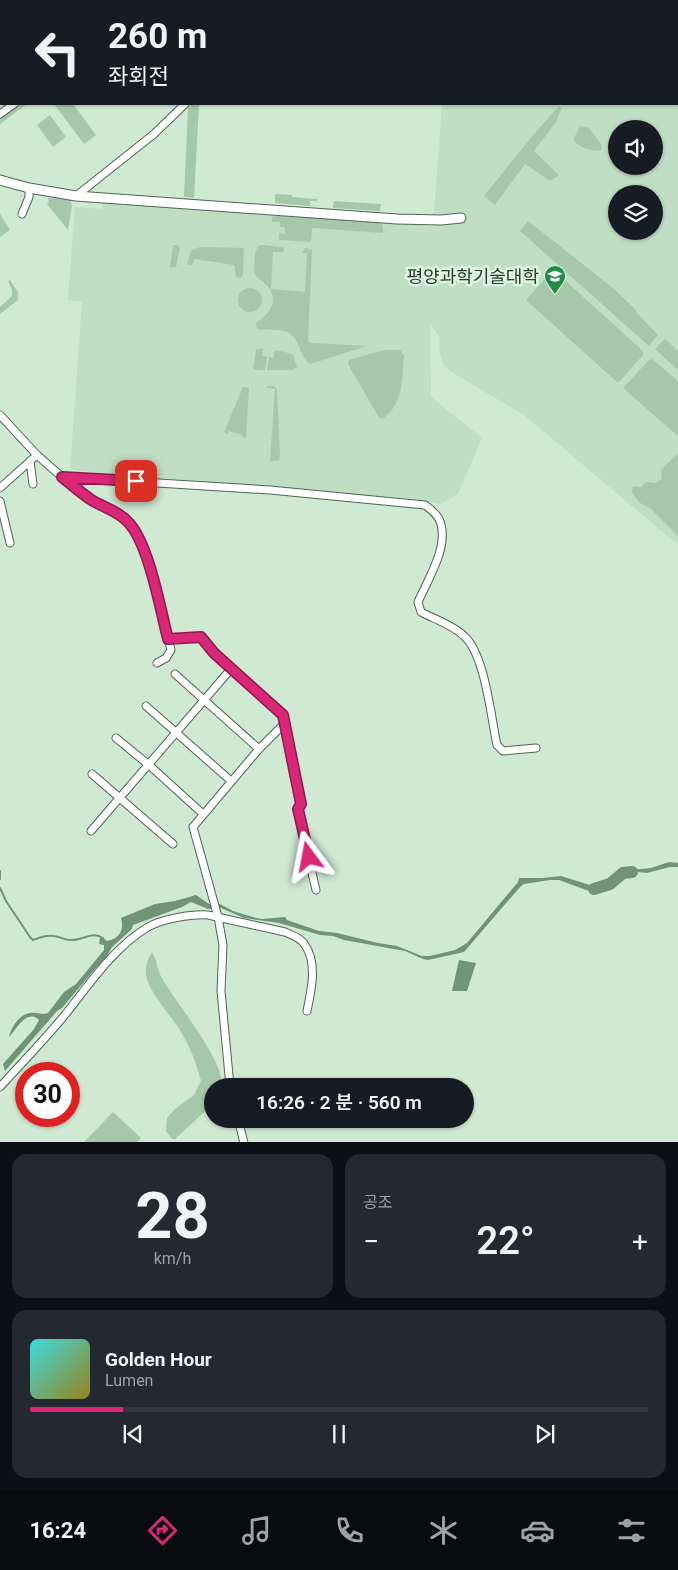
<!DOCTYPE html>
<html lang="ko">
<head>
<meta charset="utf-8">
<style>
  :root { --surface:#171b24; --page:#242831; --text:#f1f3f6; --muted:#9ea1a6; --line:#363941; --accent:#db2777 }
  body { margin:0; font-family:Roboto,"Noto Sans KR",sans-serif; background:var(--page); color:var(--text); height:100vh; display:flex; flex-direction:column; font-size:19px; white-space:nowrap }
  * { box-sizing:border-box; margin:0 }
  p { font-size:16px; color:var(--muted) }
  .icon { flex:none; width:28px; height:28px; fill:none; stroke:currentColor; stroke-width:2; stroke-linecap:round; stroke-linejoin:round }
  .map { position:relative; height:1142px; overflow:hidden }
  .side { display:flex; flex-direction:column; gap:12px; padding:12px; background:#0d0f14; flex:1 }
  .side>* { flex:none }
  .guide { position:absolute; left:0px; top:0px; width:679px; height:105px; box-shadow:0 1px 4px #0004; background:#171b24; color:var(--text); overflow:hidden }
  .buttons { position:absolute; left:608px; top:120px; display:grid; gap:10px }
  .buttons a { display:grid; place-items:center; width:55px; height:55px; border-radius:50%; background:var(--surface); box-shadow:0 1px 4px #0004; font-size:25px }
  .speed { position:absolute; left:15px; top:1062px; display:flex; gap:10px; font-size:25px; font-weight:700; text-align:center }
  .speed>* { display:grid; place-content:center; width:65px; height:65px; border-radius:50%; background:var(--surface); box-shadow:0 1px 4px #0004; line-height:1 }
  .speed .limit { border:8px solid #d22; background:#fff; color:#111 }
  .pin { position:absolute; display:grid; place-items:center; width:42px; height:42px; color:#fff; margin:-21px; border-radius:10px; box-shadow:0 2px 8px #0006 }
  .me { position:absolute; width:55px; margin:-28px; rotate:347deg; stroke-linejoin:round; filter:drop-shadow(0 0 4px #0008) }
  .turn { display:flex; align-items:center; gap:18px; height:105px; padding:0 25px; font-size:22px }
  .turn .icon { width:65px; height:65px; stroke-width:2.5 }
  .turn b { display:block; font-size:35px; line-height:42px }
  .big { font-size:38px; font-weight:600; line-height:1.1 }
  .side .tile { flex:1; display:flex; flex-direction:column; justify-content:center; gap:8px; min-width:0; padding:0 18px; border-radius:15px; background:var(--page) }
  .side .dial { align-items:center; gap:0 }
  .dial b { font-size:65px; line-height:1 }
  .song { display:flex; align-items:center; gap:15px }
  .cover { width:60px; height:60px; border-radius:8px; background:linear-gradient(135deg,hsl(180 70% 55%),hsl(50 70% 35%)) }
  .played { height:5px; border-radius:2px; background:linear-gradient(90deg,var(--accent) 15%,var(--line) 15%) }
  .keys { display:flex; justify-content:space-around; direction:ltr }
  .heat { display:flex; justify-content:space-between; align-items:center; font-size:28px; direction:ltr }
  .side .tiles { flex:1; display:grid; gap:12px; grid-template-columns:1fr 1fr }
  .tile:last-child { grid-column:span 2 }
  .trip { position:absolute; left:204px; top:1078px; width:270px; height:50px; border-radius:25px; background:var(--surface); box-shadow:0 1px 4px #0004; font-weight:600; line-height:50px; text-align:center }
  .menu { display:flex; height:80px; justify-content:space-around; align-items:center; background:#090b0e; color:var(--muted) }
  .menu .icon { width:35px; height:35px }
  .menu .selected { color:var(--accent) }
  .menu b { font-size:22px; color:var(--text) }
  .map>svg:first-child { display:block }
  .built { fill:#bfdec3; fill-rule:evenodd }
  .green { fill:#a7c7ac }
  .water { fill:#709475 }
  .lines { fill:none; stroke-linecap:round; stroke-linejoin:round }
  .stream { stroke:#709475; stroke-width:2 }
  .river { stroke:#709475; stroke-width:12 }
  .minor-casing { stroke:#4f6553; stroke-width:9 }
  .tertiary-casing { stroke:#4f6553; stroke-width:11 }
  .minor { stroke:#fff; stroke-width:7 }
  .tertiary { stroke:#fff; stroke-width:9 }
  .route-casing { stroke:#8e194d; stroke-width:12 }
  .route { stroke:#db2777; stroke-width:9 }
  .labels { text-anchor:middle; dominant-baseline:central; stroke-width:5; stroke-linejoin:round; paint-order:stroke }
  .poi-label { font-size:18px; fill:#2e3830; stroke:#dcf6e0; text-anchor:end }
</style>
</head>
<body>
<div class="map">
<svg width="678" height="1143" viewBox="0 0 678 1143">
  <rect width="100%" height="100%" fill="#cfe9d3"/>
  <g class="built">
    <path d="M488,0H673L675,1H487Z"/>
    <path d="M678,4V545L524,415L450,371L442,363L439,348L440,338L430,324L431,397L482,438L458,494L441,504L422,501L70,470L82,302L68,300L75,207L102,209L103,201L433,226L442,104H678ZM616,129H654V166H616ZM616,194H654V231H616Z"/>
  </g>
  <g class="green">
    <path d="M17,104H27L0,124V117Z"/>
    <path d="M54,104H73L96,135L84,144Z"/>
    <path d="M192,104H199L194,198L184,197L188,108Z"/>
    <path d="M559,106L562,108L556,122L534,151L559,175L550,181L525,164L495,205L484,196L534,134Z"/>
    <path d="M50,115L66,137L53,147L37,125Z"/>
    <path d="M580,126L589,128L601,144L602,150C592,152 580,148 573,140Z"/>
    <path d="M275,194L292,195V197L317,199V201H310V206L275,203Z"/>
    <path d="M48,198L70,199L72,206L68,230L47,204L49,202Z"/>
    <path d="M334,201L381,204L380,211L333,208Z"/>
    <path d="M0,214L10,230L0,237Z"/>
    <path d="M277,214L379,220L383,226V233L312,228L311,242L279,240V233L285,234V227H280V222H272V217Z"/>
    <path d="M528,221L613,288L636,310L637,313L658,335L649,346L520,231Z"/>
    <path d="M173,245H178L180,248L176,267L170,268Z"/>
    <path d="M262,245L283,247L284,248L283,252H273L271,289L305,292L307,253H302L305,248L312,250L308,341L312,343L367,346L310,364C300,357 300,340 289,333C281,328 266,331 257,329L256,323C268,315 280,302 268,287C264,281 257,279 254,273L255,253L258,246Z"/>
    <path d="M200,247L244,248L243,275L240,278L236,277L234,265L195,259L192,265L187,264L191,251Z"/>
    <path d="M550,273L558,274L643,351V355L619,382H617L526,300Z"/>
    <path d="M10,280L18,292V300L0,314V307L12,296V290L8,281Z"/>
    <circle cx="250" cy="300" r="12"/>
    <path d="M665,339L678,351V370L655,349Z"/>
    <path d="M263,348L262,356L267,357L265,370H253L256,350Z"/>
    <path d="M275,350L289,353L293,355L297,367L293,370H267L269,357L273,358Z"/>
    <path d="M384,350H400L404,355C402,378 404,405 382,419L378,416L348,364L349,360L352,359Z"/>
    <path d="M652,359L678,381V436L623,388L648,361Z"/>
    <path d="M267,386H274L277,390L280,456L279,460L270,462L275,389L267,388Z"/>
    <path d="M243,387L249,388L246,438L242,437V435L229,431L228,434L224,432Z"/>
    <path d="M677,454H678V536L650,508L640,503L632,492L633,486L641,487L646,482L656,483L662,479L661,470Z"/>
    <path d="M152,952C157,960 157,970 162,978C174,1001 227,1063 221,1086H212V1105L175,1139H172L166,1131L167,1118L175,1109L194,1095L201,1081C196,1062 189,1044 178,1027C169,1014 147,989 146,974C145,965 148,959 152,952Z"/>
    <path d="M113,1112L141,1138L137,1142H84Z"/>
  </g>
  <g class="water">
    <path d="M669,862L678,863V867H670L647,873L638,872L623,874L608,886L593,891L586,890L559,880H550L524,884L520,887L464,952L428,960L423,959L405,951L344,940L333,936L320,935L279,923L244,918L221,908L208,909L191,902L182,907L133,925L132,929L112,947L106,958L95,969L62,1008L57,1011L5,1071L3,1064L34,1029L39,1020C26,1008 16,1031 9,1037C12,1025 21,1011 36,1013C41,1013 42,1015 48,1013L64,992L76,984L104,950V945L99,944L100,938L102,937L107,941C121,938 124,929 121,918L155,904L175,901L196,895L209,904H220L233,911L256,918L262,919L285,917L287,920L319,931L337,933L378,943L397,946L422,956H430L455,950L467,943L518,882L519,878H542L561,876L593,886L607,881L622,871L651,868Z"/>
    <path d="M459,960L476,963L467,991H452Z"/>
  </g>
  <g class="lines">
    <g class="stream">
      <path d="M0,871V879"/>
      <path d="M0,888L6,901L30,937L33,940C39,938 46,935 53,936C60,936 65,941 72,940C84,940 92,931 103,938"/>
    </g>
    <path class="river" d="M594,889L610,884L623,873L632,872"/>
    <g class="minor-casing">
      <g id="minor">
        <path d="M222,0L223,1"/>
        <path d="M228,1L229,0"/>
        <path d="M288,1L290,0"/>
        <path d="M327,1L329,0"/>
        <path d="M0,44L1,45"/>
        <path d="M0,114L14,104"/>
        <path d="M76,196L154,134L185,104"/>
        <path d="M22,214L29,197V188"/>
        <path d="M0,415L37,455L62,477L90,499L119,515L128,522L140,538L147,557L171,650L166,658L157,663"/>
        <path d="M30,461L33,484"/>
        <path d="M62,477L270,490L425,505C430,509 436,513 439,519C451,544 428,579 418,602L421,612C434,619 453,625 464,636C485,654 491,718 497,745L503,751L536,748"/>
        <path d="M0,488L37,455"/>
        <path d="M0,501L10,543"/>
        <path d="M168,639L201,637L214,653L283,715L284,724L259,749L193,827L218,917L223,945L221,991L230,1086"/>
        <path d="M175,674L259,749"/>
        <path d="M146,706L231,781"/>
        <path d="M284,724L301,804L297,809L316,890"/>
        <path d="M116,738L149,765L203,814"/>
        <path d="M92,774L173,844"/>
        <path d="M91,831L231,669"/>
        <path d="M0,1087C21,1064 44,1040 64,1016C89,985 113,948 148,927C162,919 191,914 208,915L285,932C292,935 301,938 305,945C318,964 311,991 307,1011"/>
        <path d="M238,1119L244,1143"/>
      </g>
    </g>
    <g class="tertiary-casing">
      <path id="tertiary" d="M0,180L29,188L76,196L397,219L441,220L461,218"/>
    </g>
    <use href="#minor" class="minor"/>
    <use href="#tertiary" class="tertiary"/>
  </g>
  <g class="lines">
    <g class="route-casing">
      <path id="route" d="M136,481L62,477C71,484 80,492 90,499C102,507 119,511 129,523C149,545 160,608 168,639L201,637L214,653L283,715L301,804L298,809L309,857"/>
    </g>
    <use href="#route" class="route"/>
  </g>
  <defs>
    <g id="university-pin" transform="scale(1.125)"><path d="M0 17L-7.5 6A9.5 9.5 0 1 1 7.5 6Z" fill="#218c43" stroke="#dcf6e0"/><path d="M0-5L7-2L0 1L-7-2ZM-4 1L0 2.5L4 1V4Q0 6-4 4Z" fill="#fff"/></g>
  </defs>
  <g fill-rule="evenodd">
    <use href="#university-pin" x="555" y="276"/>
  </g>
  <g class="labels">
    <g class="poi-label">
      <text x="539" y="276">평양과학기술대학</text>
    </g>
  </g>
</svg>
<div class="buttons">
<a><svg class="icon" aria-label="sound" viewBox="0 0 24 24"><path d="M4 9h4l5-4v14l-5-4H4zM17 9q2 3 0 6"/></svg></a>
<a><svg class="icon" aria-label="layers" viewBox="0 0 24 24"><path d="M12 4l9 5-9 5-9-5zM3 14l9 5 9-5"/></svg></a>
</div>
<div class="speed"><div class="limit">30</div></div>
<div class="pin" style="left:136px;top:481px;background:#d93025"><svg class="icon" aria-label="arrive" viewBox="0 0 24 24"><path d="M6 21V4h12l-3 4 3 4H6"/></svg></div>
<svg class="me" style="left:309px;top:857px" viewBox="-20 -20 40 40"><path d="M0-17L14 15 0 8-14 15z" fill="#db2777" stroke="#fff" stroke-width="4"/></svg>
<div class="trip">16:26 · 2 분 · 560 m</div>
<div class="guide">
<div class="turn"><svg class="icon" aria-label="left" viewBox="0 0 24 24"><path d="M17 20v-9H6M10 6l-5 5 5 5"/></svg><div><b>260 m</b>좌회전</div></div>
</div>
</div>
<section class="side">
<div class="tiles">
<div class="tile dial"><b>28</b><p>km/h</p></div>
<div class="tile"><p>공조</p>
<div class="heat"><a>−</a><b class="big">22°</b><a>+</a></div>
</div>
<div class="tile">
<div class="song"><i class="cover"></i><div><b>Golden Hour</b><p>Lumen</p></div></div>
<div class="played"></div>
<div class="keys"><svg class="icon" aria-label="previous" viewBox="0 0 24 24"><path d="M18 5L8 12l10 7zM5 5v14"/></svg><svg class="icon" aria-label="pause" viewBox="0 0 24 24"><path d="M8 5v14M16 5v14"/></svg><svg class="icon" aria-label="next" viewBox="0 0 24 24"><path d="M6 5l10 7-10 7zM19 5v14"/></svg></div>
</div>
</div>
</section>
<nav class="menu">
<b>16:24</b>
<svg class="icon selected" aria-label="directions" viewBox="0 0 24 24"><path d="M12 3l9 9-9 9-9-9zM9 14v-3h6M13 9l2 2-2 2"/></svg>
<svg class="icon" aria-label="music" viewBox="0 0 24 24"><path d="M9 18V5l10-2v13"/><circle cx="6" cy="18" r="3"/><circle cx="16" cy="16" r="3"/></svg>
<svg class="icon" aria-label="phone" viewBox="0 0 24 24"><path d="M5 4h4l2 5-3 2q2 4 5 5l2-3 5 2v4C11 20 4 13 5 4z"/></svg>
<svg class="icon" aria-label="climate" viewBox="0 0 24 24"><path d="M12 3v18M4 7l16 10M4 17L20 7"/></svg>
<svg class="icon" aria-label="car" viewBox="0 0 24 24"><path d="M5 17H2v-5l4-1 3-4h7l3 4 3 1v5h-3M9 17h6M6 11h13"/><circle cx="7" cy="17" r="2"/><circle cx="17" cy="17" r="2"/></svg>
<svg class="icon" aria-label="filters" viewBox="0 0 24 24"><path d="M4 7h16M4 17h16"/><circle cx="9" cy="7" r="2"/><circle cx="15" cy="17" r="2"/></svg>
</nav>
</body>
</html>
